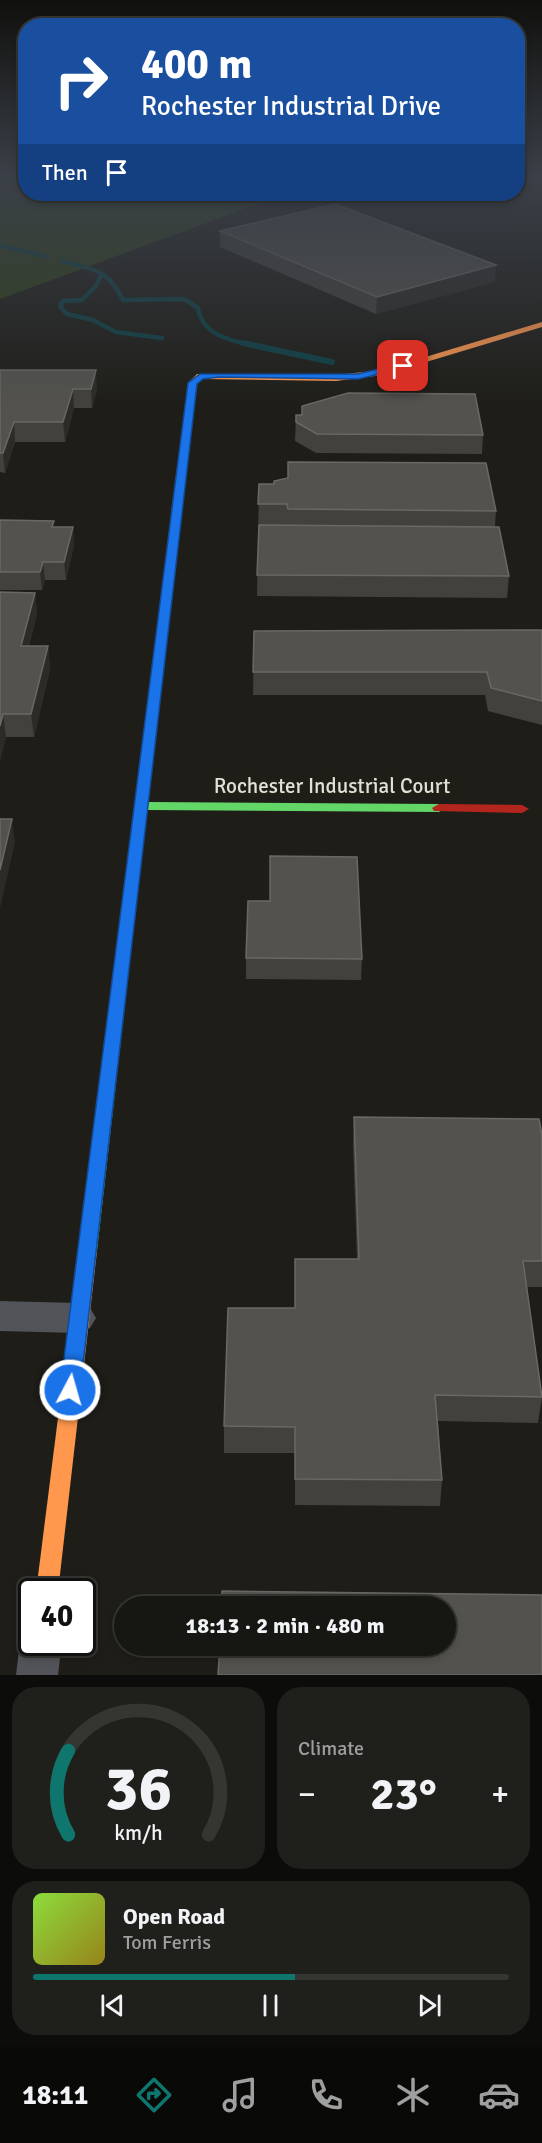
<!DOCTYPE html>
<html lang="en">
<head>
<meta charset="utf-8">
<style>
  :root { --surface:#161612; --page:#1f1f1b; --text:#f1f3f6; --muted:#9e9f9f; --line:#353532; --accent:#0f766e }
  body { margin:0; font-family:Signika,sans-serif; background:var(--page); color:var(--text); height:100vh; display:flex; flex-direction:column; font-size:22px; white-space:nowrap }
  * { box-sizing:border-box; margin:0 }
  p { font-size:20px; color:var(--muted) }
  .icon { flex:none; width:33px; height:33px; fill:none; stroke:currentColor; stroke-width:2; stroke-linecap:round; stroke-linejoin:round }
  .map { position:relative; height:1675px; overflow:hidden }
  .drawer { display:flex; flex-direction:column; gap:12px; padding:12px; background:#0c0c0a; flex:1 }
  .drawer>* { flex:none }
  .guide { position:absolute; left:18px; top:18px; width:507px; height:183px; border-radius:24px; box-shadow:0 3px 9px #0003,0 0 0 2px var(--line); background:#1a4fa0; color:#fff; overflow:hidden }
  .speed { position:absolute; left:18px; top:1578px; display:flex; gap:12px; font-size:30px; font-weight:700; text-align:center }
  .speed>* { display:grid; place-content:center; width:78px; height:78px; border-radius:50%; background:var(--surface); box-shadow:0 3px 9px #0003,0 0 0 2px var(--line); line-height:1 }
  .speed .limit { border:3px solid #111; border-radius:9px; background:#fff; color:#111 }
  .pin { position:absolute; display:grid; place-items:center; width:51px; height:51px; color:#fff; margin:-26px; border-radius:12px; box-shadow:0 3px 9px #0006 }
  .me { position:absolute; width:66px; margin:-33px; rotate:6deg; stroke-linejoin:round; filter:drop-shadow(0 0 4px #0008) }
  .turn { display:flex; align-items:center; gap:21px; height:126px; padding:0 24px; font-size:27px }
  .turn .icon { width:78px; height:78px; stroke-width:2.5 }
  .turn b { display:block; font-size:42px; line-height:51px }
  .then { display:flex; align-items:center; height:57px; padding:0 24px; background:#0003; gap:12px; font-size:22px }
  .big { font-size:45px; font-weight:800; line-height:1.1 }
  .drawer .widget { flex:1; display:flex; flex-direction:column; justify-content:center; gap:9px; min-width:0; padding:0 21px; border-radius:24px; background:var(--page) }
  .drawer .dial { align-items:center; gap:0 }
  .dial svg { height:156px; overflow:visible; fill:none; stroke:var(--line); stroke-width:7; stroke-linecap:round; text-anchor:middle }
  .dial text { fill:var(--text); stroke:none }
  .song { display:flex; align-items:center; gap:18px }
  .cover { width:72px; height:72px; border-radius:9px; background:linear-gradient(135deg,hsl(90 70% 55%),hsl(50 70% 35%)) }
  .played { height:6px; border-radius:3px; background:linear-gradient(90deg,var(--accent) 55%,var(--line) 55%) }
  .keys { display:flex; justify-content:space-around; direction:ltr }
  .heat { display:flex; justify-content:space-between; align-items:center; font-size:33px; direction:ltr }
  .drawer .tiles { flex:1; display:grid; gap:12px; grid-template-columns:1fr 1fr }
  .widget:last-child { grid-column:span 2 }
  .trip { position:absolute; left:114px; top:1596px; width:342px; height:60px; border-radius:30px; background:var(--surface); box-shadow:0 3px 9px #0003,0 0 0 2px var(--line); font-weight:800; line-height:60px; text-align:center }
  .tab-bar { display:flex; height:96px; justify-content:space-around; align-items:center; background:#090907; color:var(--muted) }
  .tab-bar .icon { width:42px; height:42px }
  .tab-bar .on { color:var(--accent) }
  .tab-bar b { font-size:27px; color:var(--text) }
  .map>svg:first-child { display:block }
  .green { fill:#2e4019 }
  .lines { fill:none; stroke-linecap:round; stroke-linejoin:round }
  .stream-far1 { stroke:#0e4046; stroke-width:4.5 }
  .stream { stroke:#0e4046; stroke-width:6 }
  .street { fill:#535459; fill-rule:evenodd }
  .fast { fill:#63d668; fill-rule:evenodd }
  .slow { fill:#ff974d; fill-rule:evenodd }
  .jam { fill:#b3261e; fill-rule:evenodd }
  .wall { fill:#42413d }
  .shaded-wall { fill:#2c2b27 }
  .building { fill:#53524e; stroke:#6a6864; stroke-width:1.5 }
  .route { fill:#1a73e8; stroke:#114b97; stroke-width:1.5 }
  .labels { text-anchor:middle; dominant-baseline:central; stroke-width:6; stroke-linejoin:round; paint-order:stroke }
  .street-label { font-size:21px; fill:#e2e0db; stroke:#211e15 }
</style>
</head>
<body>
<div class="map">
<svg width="542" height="1675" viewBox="0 0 542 1675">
  <rect width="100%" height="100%" fill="#1e1d18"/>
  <path class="green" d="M0,174H25L26,194H285L0,299Z"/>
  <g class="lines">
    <g class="stream-far1">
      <path d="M0,246L45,256"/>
      <path d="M62,261C94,270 107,268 123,300L184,299L198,308C202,334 228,340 251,345"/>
      <path d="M101,275L96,286L82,300L63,301L60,306L67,314L93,320L116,332L162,338"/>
    </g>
    <path class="stream" d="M243,343L332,362"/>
    <g class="street">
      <path d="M0,1301L78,1303L90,1308L96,1318L90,1328L78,1333L0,1331Z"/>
      <path d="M32,1625V1642H62L58,1675H16L20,1642L26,1627Z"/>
    </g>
    <path class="fast" d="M147,753L153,757L148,802L439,804L446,808L439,812L147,810L97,1251L94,1256L88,1258L82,1256L79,1251L141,757Z"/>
    <g class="slow">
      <path d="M542,322V327L383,375L336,381L202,379L196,384L181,514L176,517L171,514L188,383L197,374L336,375L382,370Z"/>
      <path d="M88,1244L94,1246L97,1251L58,1592H36L79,1251L82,1246Z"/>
    </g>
    <g class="jam">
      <path d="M176,511L181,514L153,757L147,761L141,757L171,514Z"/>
      <path d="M439,804L522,805L529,809L522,813L434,811L432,808Z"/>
    </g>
  </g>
  <g class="wall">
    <path d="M220,231L496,265L494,282L376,314L220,247Z"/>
    <path d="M0,370L97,389L92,408H74L65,442H15L5,473L0,472Z"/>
    <path d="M296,415L483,435L482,454L316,453L295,441Z"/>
    <path d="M259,484L496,511L495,526L509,576L507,598L257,596Z"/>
    <path d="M0,520L54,527H73L74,545L66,580H45L42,590H0Z"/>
    <path d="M0,592L35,593L37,614L29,646H48L50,669L34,737H6L0,760Z"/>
    <path d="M542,630V725L488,711L485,695H253L254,631Z"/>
    <path d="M246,958L362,959L361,980L246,979Z"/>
    <path d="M354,1117L542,1135V1287H527L542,1397L538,1423L438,1421L442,1480L440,1506L295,1505V1453H224V1426L295,1308L357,1259L353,1143Z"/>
  </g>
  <g class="shaded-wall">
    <path d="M496,265L494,282L376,314L377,297Z"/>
    <path d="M96,370L97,389L92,408L91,389Z"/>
    <path d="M73,389L74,408L65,442L63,422Z"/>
    <path d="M14,422L15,442L5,473L3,453Z"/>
    <path d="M73,527L74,545L66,580L64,562Z"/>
    <path d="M43,562L45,580L42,590L40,572Z"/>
    <path d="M35,593L37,614L23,669L21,646Z"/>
    <path d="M48,646L50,669L34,737L31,714Z"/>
    <path d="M3,714L6,737L0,760V726Z"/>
    <path d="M12,819L15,843L0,908V870Z"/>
  </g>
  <g class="building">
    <path d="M335,204L496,265L377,297L220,231Z"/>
    <path d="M0,370H96L91,389H73L63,422H14L3,453H0Z"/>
    <path d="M348,393L475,394L483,435L317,434L296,422V415H302V406Z"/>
    <path d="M288,462L486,463L496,511L288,509L287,504H258L259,484H274V481L288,478Z"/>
    <path d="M0,520L54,521L52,527H73L64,562H43L40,572H0Z"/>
    <path d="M259,525L499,527L509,576L257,575Z"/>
    <path d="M0,592L35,593L21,646H48L31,714H3L0,726Z"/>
    <path d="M542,630V701L491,688L487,672H253L254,631Z"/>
    <path d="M0,819H12L0,870Z"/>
    <path d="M270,856L357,857L362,959L246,958L248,901H270Z"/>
    <path d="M354,1117L539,1119L542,1135V1261H523L542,1397L435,1395L442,1480L295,1479V1427L224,1426L228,1308H295V1259H359Z"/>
    <path d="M222,1591L542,1595V1675H218L220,1646H446V1606H221Z"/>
  </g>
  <linearGradient id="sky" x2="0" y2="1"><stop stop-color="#10100d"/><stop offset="0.43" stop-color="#3b4048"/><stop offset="1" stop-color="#3b4048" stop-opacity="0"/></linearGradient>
  <rect width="542" height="409" fill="url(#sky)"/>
  <path class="route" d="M403,363L406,364V368L358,379L219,377L203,379L197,384L80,1390L77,1396L70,1398L63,1396L60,1390L188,383L200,374H358Z"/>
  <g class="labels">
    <g class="street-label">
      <text x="332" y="786">Rochester Industrial Court</text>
    </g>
  </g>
</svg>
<div class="speed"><div class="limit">40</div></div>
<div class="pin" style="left:403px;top:366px;background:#d93025"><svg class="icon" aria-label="arrive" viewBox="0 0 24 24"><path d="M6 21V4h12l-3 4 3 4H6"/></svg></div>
<svg class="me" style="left:70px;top:1390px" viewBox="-20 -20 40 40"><circle r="17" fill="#1a73e8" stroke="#fff" stroke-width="3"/><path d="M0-11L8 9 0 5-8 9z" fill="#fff"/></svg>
<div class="trip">18:13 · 2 min · 480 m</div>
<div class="guide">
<div class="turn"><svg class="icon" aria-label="right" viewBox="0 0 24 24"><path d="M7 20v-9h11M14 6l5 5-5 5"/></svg><div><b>400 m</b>Rochester Industrial Drive</div></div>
<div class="then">Then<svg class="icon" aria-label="arrive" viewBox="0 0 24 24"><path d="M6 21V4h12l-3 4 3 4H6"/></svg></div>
</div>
</div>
<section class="drawer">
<div class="tiles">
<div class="widget dial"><svg viewBox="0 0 100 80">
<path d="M14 69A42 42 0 1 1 86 69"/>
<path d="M14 69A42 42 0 0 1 14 26" stroke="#0f766e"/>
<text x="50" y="56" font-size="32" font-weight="700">36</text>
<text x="50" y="72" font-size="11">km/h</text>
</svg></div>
<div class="widget"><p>Climate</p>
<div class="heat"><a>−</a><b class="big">23°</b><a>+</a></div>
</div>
<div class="widget">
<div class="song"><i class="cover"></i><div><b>Open Road</b><p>Tom Ferris</p></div></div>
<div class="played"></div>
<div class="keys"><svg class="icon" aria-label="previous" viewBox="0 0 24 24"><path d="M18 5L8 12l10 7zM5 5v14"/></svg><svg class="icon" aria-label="pause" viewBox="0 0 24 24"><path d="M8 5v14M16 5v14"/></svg><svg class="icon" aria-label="next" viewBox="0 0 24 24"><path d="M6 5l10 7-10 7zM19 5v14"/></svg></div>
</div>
</div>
</section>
<nav class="tab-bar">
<b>18:11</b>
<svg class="icon on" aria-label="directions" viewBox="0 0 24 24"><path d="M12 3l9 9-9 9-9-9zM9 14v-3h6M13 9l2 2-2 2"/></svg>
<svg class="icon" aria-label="music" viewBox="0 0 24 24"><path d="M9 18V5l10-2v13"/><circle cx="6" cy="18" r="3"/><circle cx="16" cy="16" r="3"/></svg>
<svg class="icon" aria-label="phone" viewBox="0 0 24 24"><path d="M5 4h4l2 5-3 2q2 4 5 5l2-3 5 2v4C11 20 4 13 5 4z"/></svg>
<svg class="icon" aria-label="climate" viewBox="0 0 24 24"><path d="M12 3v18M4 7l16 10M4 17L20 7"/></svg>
<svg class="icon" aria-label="car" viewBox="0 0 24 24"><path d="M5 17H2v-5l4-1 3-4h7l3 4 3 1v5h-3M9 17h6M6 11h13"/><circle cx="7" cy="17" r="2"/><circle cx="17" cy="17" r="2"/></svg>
</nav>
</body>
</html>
